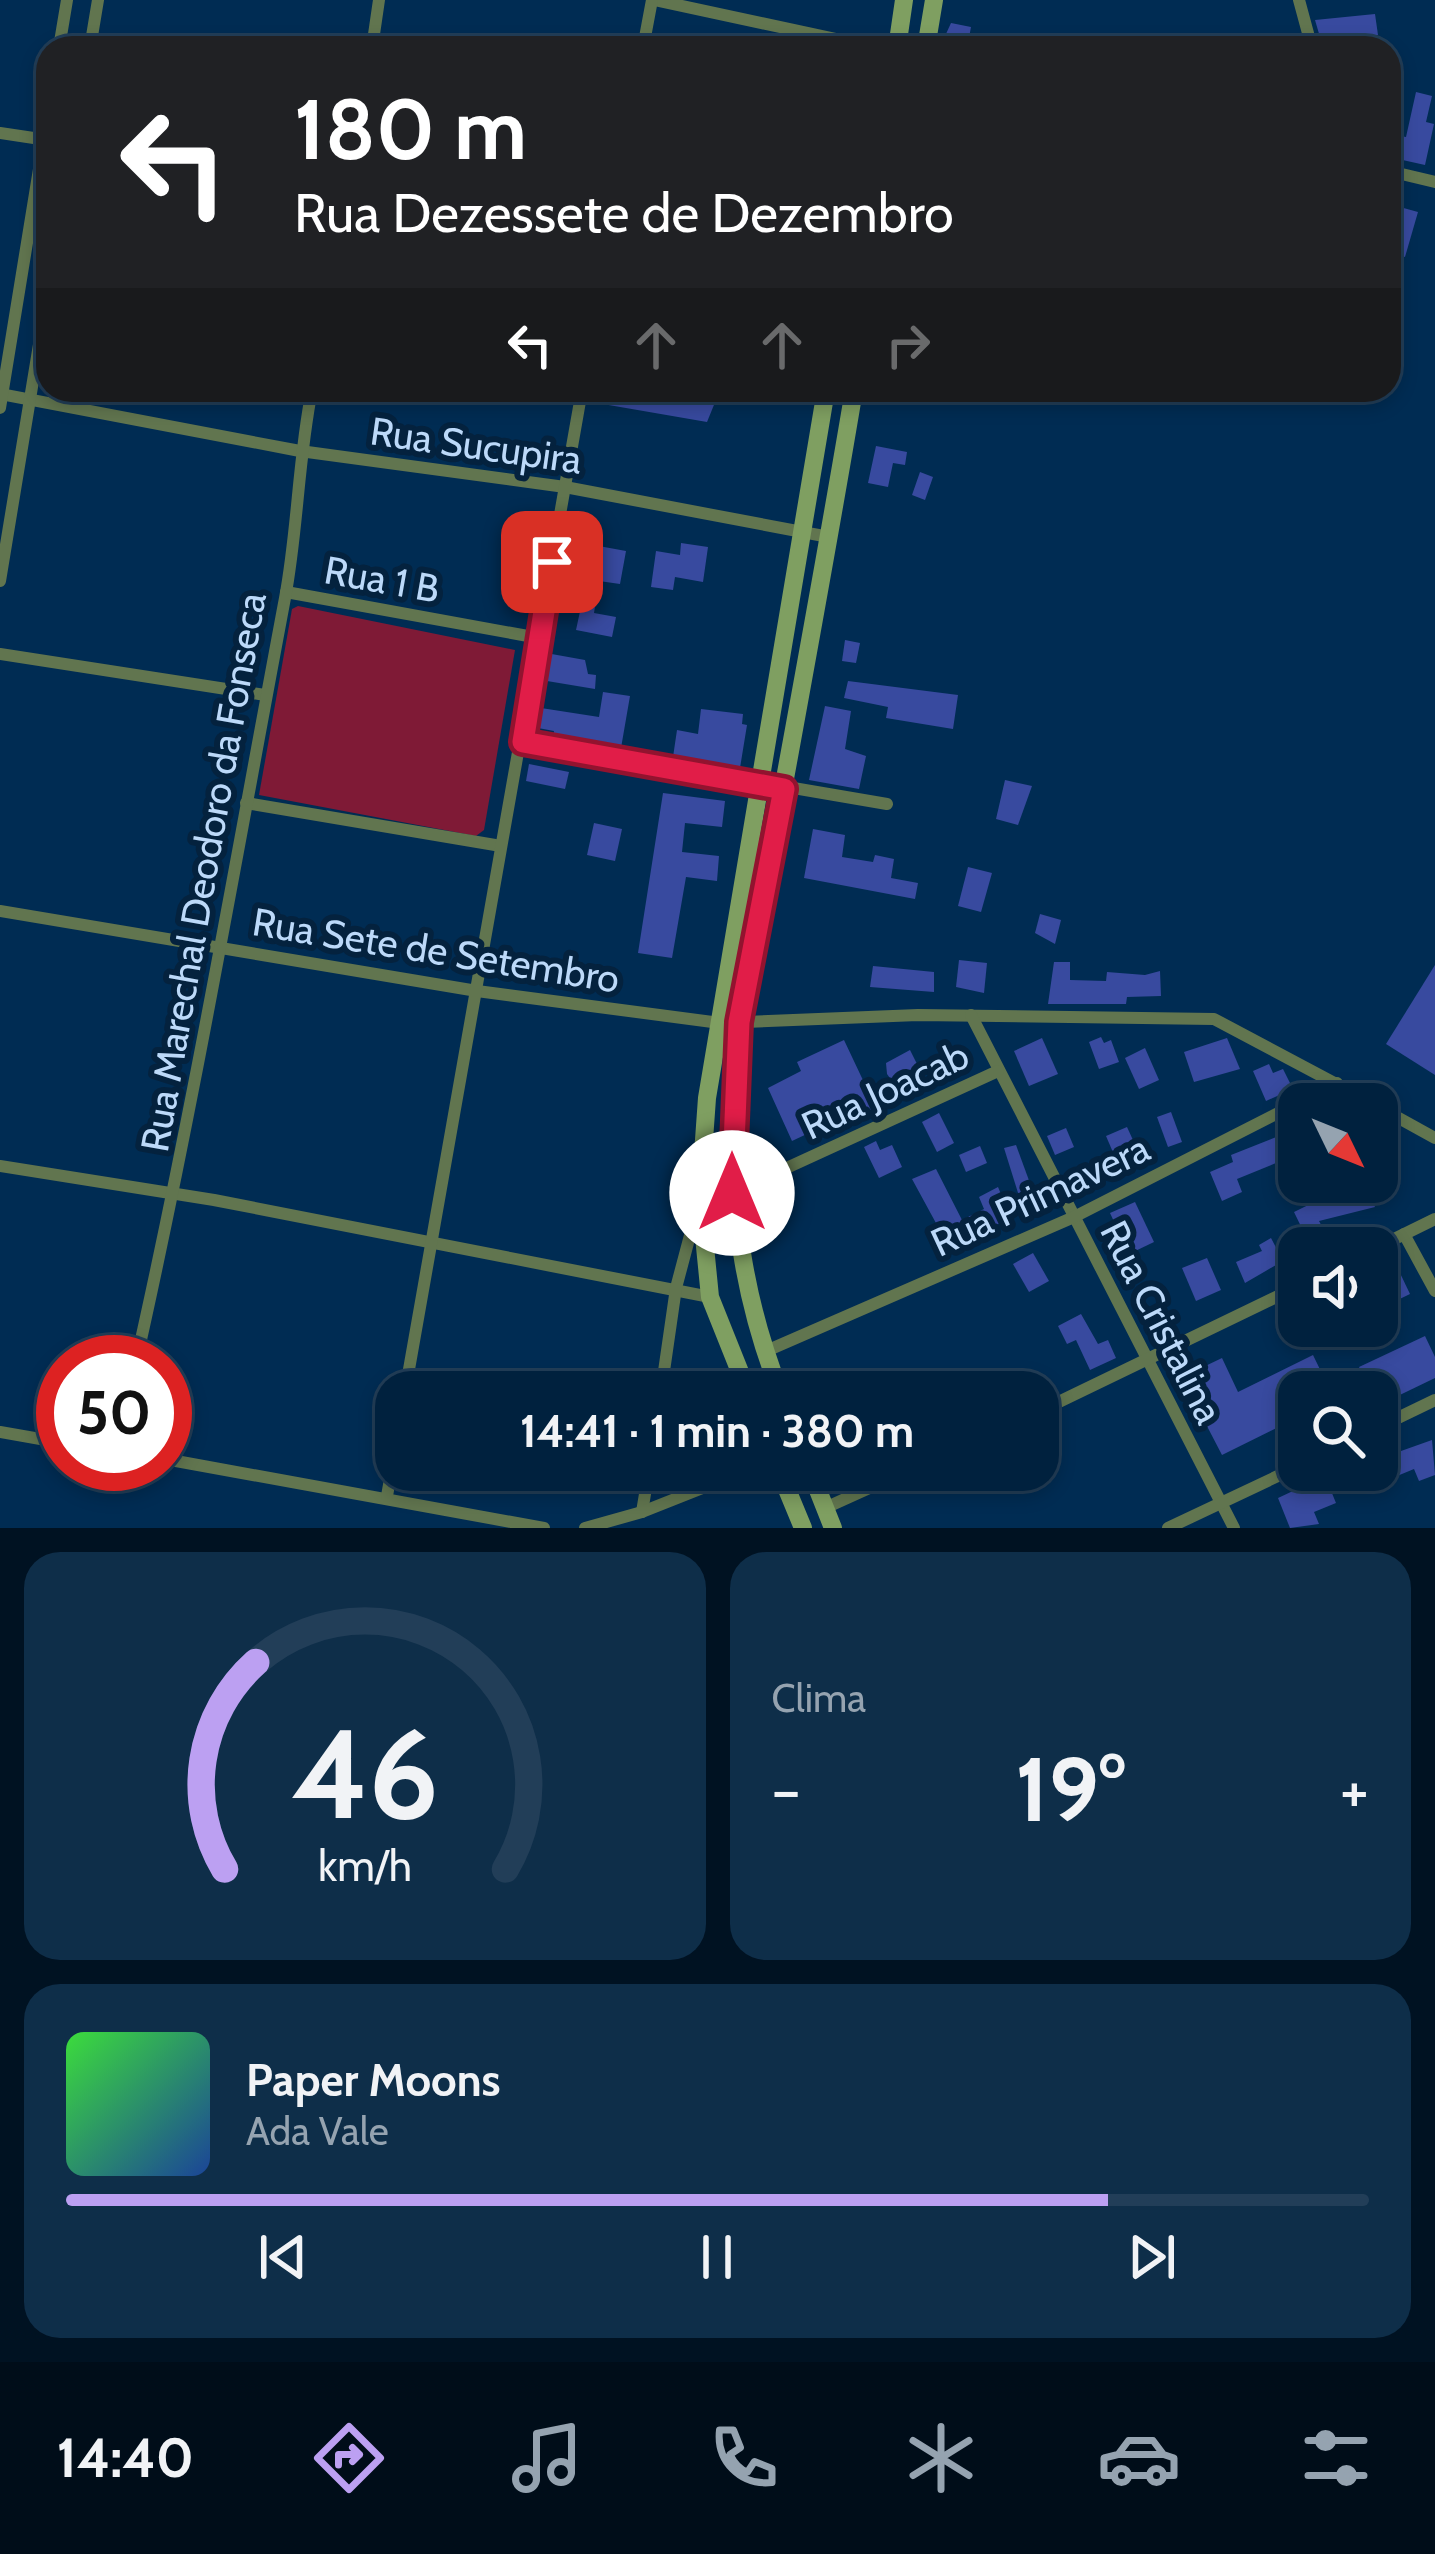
<!DOCTYPE html>
<html lang="pt">
<head>
<meta charset="utf-8">
<style>
  :root { --surface:#00213e; --page:#0e2e49; --text:#f1f3f6; --muted:#95a3b0; --line:#223e58; --accent:#bca0f2 }
  body { margin:0; font-family:Cabin,sans-serif; background:var(--page); color:var(--text); height:100vh; display:flex; flex-direction:column; font-size:45px; white-space:nowrap }
  * { box-sizing:border-box; margin:0 }
  p { font-size:39px; color:var(--muted) }
  .icon { flex:none; width:66px; height:66px; fill:none; stroke:currentColor; stroke-width:2; stroke-linecap:round; stroke-linejoin:round }
  .map { position:relative; height:1528px; overflow:hidden }
  .panel { display:flex; flex-direction:column; gap:24px; padding:24px; background:#001222; flex:1 }
  .panel>* { flex:none }
  .top-card { position:absolute; left:36px; top:36px; width:1365px; height:366px; border-radius:36px; box-shadow:0 6px 18px #0003,0 0 0 3px var(--line); background:#202124; color:#fff; overflow:hidden }
  .needle { width:78px; rotate:133deg }
  .tools { position:absolute; left:1278px; top:1083px; display:grid; gap:24px }
  .tools a { display:grid; place-items:center; width:120px; height:120px; border-radius:24px; background:var(--surface); box-shadow:0 6px 18px #0003,0 0 0 3px var(--line); font-size:60px }
  .speed { position:absolute; left:36px; top:1335px; display:flex; gap:24px; font-size:60px; font-weight:700; text-align:center }
  .speed>* { display:grid; place-content:center; width:156px; height:156px; border-radius:50%; background:var(--surface); box-shadow:0 6px 18px #0003,0 0 0 3px var(--line); line-height:1 }
  .speed .limit { border:18px solid #d22; background:#fff; color:#111 }
  .pin { position:absolute; display:grid; place-items:center; width:102px; height:102px; color:#fff; margin:-51px; border-radius:24px; box-shadow:0 6px 18px #0006 }
  .me { position:absolute; width:132px; margin:-66px; rotate:0deg; stroke-linejoin:round; filter:drop-shadow(0 0 9px #0008) }
  .turn { display:flex; align-items:center; gap:42px; height:252px; padding:0 60px; font-size:54px }
  .turn .icon { width:156px; height:156px; stroke-width:2.5 }
  .turn b { display:block; font-size:84px; line-height:102px }
  .lanes { display:flex; align-items:center; height:114px; padding:0 60px; background:#0003; justify-content:center; gap:60px; direction:ltr }
  .lanes .off { opacity:.35 }
  .big { font-size:90px; font-weight:700; line-height:1.1 }
  .panel .card { flex:1; display:flex; flex-direction:column; justify-content:center; gap:18px; min-width:0; padding:0 42px; border-radius:36px; background:var(--page) }
  .panel .dial { align-items:center; gap:0 }
  .dial svg { height:312px; overflow:visible; fill:none; stroke:var(--line); stroke-width:7; stroke-linecap:round; text-anchor:middle }
  .dial text { fill:var(--text); stroke:none }
  .song { display:flex; align-items:center; gap:36px }
  .cover { width:144px; height:144px; border-radius:18px; background:linear-gradient(135deg,hsl(120 70% 55%),hsl(220 70% 35%)) }
  .played { height:12px; border-radius:6px; background:linear-gradient(90deg,var(--accent) 80%,var(--line) 80%) }
  .keys { display:flex; justify-content:space-around; direction:ltr }
  .heat { display:flex; justify-content:space-between; align-items:center; font-size:66px; direction:ltr }
  .panel .tiles { flex:1; display:grid; gap:24px; grid-template-columns:1fr 1fr }
  .card:last-child { grid-column:span 2 }
  .trip { position:absolute; left:375px; top:1371px; width:684px; height:120px; border-radius:36px; background:var(--surface); box-shadow:0 6px 18px #0003,0 0 0 3px var(--line); font-weight:700; line-height:120px; text-align:center }
  .menu { display:flex; height:192px; justify-content:space-around; align-items:center; background:#000d19; color:var(--muted) }
  .menu .icon { width:84px; height:84px }
  .menu .selected { color:var(--accent) }
  .menu b { font-size:54px; color:var(--text) }
  .map>svg:first-child { display:block }
  .green { fill:#7f1a36 }
  .building { fill:#384a9f }
  .lines { fill:none; stroke-linecap:round; stroke-linejoin:round }
  .street { stroke:#61754f; stroke-width:12 }
  .secondary { stroke:#7f9f61; stroke-width:18 }
  .route-casing { stroke:#92132f; stroke-width:30 }
  .route { stroke:#e11d48; stroke-width:21 }
  .labels { text-anchor:middle; dominant-baseline:central; stroke-width:12; stroke-linejoin:round; paint-order:stroke }
  .street-label { font-size:39px; fill:#bcd9f9; stroke:#04223e }
</style>
</head>
<body>
<div class="map">
<svg width="1435" height="1528" viewBox="0 0 1435 1528">
  <rect width="100%" height="100%" fill="#002c53"/>
  <path class="green" d="M298,606L515,650L484,830L476,836L259,795L292,609Z"/>
  <g class="building">
    <path d="M1375,14L1378,35L1322,44L1315,20Z"/>
    <path d="M951,23L971,27L967,48L940,47Z"/>
    <path d="M1416,92L1432,96L1426,122L1434,124L1425,165L1389,157V134L1406,137Z"/>
    <path d="M1389,204L1418,212L1405,257L1389,252Z"/>
    <path d="M599,390H720L707,422L597,403Z"/>
    <path d="M876,446L907,452L905,465L893,463L888,487L868,483Z"/>
    <path d="M920,472L933,477L925,500L912,495Z"/>
    <path d="M566,540L626,551L620,584L599,581L594,613L616,617L612,637L576,630L582,602L556,598Z"/>
    <path d="M681,543L708,547L703,582L675,577L673,590L651,587L656,551L680,555Z"/>
    <path d="M845,640L860,643L856,663L842,661Z"/>
    <path d="M546,653L585,660L588,674L596,675L595,689L541,680Z"/>
    <path d="M848,681L958,695L953,729L886,718L888,707L844,698Z"/>
    <path d="M603,692L630,696L621,748L553,736L554,731L538,728L541,708L599,717Z"/>
    <path d="M825,706L851,711L845,749L866,756L859,789L809,780Z"/>
    <path d="M701,709L743,714L742,724L747,725L740,768L673,757L677,730L698,734Z"/>
    <path d="M529,764L569,772L565,789L526,781Z"/>
    <path d="M1005,780L1032,786L1018,825L996,819Z"/>
    <path d="M663,793L725,801L722,827L685,823L682,852L719,856L717,881L686,877L672,958L638,953Z"/>
    <path d="M594,823L622,829L615,861L587,855Z"/>
    <path d="M813,829L845,835L842,857L873,862L875,855L894,859L891,878L918,883L915,899L804,878Z"/>
    <path d="M968,867L992,873L981,912L958,906Z"/>
    <path d="M1040,914L1061,920L1055,944L1035,933Z"/>
    <path d="M959,960L987,963L984,993L956,987Z"/>
    <path d="M1054,962H1070V980L1106,981L1107,972L1145,975L1160,971L1161,996L1127,997L1126,1004H1048Z"/>
    <path d="M1435,965V1075L1386,1044Z"/>
    <path d="M873,966L934,972V992L870,987Z"/>
    <path d="M1101,1037L1104,1043L1111,1040L1119,1062L1099,1069L1089,1042Z"/>
    <path d="M1042,1038L1058,1074L1029,1086L1014,1051Z"/>
    <path d="M1227,1038L1240,1069L1194,1082L1184,1052Z"/>
    <path d="M844,1040L878,1112L830,1134L826,1125L792,1141L768,1088L801,1071L797,1062Z"/>
    <path d="M1145,1048L1159,1080L1139,1089L1125,1058Z"/>
    <path d="M910,1050L927,1084L903,1096L887,1074L886,1063Z"/>
    <path d="M1269,1064L1273,1073L1283,1069L1293,1089L1266,1101L1253,1071Z"/>
    <path d="M1171,1112L1182,1142L1168,1147L1157,1117Z"/>
    <path d="M939,1113L954,1143L937,1152L922,1122Z"/>
    <path d="M1127,1127L1143,1162L1121,1171L1106,1136Z"/>
    <path d="M1066,1128L1074,1147L1055,1155L1047,1136Z"/>
    <path d="M1299,1128V1161L1278,1169L1276,1163L1237,1179L1242,1192L1222,1201L1210,1172L1233,1162L1231,1155Z"/>
    <path d="M876,1141L880,1150L892,1145L902,1167L879,1178L864,1147Z"/>
    <path d="M1016,1145L1038,1205L1024,1212L1004,1148Z"/>
    <path d="M980,1146L987,1163L966,1172L959,1155Z"/>
    <path d="M936,1169L962,1220L984,1209L979,1197L998,1187L1011,1218L949,1247L912,1179Z"/>
    <path d="M1340,1182H1364L1375,1207L1319,1221L1327,1236L1309,1243L1294,1212L1343,1188Z"/>
    <path d="M1135,1202L1154,1242L1129,1254L1110,1213Z"/>
    <path d="M1271,1238L1283,1261L1245,1283L1236,1262L1262,1251L1259,1245Z"/>
    <path d="M1033,1253L1049,1281L1029,1292L1013,1264Z"/>
    <path d="M1207,1258L1221,1290L1196,1301L1182,1268Z"/>
    <path d="M1399,1271L1410,1294L1377,1310V1282Z"/>
    <path d="M1081,1314L1098,1344L1108,1340L1116,1358L1090,1370L1076,1340L1067,1344L1058,1326Z"/>
    <path d="M1425,1336L1435,1357V1378L1377,1406V1392H1371L1359,1367Z"/>
    <path d="M1313,1355L1331,1392H1299V1417L1222,1455L1196,1405L1188,1409L1174,1381L1222,1358L1238,1392Z"/>
    <path d="M1396,1438L1401,1451L1432,1440L1435,1475L1419,1481L1414,1469L1385,1481L1377,1447Z"/>
    <path d="M1325,1476L1336,1503L1314,1512L1319,1524L1290,1528L1278,1498Z"/>
  </g>
  <g class="lines">
    <g class="street">
      <path d="M654,0L878,48"/>
      <path d="M1299,0L1312,48"/>
      <path d="M59,48L67,0"/>
      <path d="M90,48L98,0"/>
      <path d="M372,48L379,0"/>
      <path d="M643,48L652,0"/>
      <path d="M0,133L47,140"/>
      <path d="M1389,171L1435,182"/>
      <path d="M0,394L300,451L565,487L829,537"/>
      <path d="M0,408L48,114"/>
      <path d="M0,581L48,290"/>
      <path d="M286,592L539,638"/>
      <path d="M0,654L265,695"/>
      <path d="M523,742L887,804"/>
      <path d="M246,803L501,846"/>
      <path d="M0,911L477,991L720,1023L918,1015L1214,1019L1374,1104"/>
      <path d="M971,1015L1234,1528"/>
      <path d="M1377,1106L1435,1138"/>
      <path d="M0,1166L214,1200L710,1297"/>
      <path d="M732,1193L998,1071"/>
      <path d="M1404,1234L1435,1291"/>
      <path d="M1376,1248L1435,1219"/>
      <path d="M764,1352L1074,1217L1337,1083"/>
      <path d="M136,1362C193,1109 237,853 285,598C298,529 298,459 312,390"/>
      <path d="M405,1392L582,390"/>
      <path d="M661,1392L676,1288L697,1209"/>
      <path d="M1038,1412L1299,1286"/>
      <path d="M1377,1428L1435,1400"/>
      <path d="M0,1432L63,1443"/>
      <path d="M165,1459L544,1528"/>
      <path d="M387,1496L396,1445"/>
      <path d="M825,1508L909,1470"/>
      <path d="M642,1512L649,1470"/>
      <path d="M585,1528L642,1512L748,1470"/>
      <path d="M1168,1528L1299,1466"/>
    </g>
    <g class="secondary">
      <path d="M897,48L904,0"/>
      <path d="M926,48L934,0"/>
      <path d="M748,1392L710,1297L700,1196L707,1098L826,390"/>
      <path d="M780,1392C696,1178 745,1000 784,784C808,653 832,522 854,390"/>
      <path d="M779,1470L803,1528"/>
      <path d="M810,1470L833,1528"/>
    </g>
  </g>
  <g class="lines">
    <g class="route-casing">
      <path id="route" d="M552,562L523,742L784,789L739,1022L732,1193"/>
    </g>
    <use href="#route" class="route"/>
  </g>
  <g class="labels">
    <g class="street-label">
      <text transform="translate(476 445) rotate(8)">Rua Sucupira</text>
      <text transform="translate(382 579) rotate(10)">Rua 1 B</text>
      <text transform="translate(203 872) rotate(-80)">Rua Marechal Deodoro da Fonseca</text>
      <text transform="translate(436 950) rotate(9)">Rua Sete de Setembro</text>
      <text transform="translate(885 1090) rotate(-25)">Rua Joacab</text>
      <text transform="translate(1040 1195) rotate(-25)">Rua Primavera</text>
      <text transform="translate(1162 1322) rotate(63)">Rua Cristalina</text>
    </g>
  </g>
</svg>
<div class="tools">
<a><svg class="needle" viewBox="-14 -14 28 28"><path d="M0-13l5 13h-10z" fill="#e53935"/><path d="M0 13l5-13h-10z" fill="#95a3b0"/></svg></a>
<a><svg class="icon" aria-label="sound" viewBox="0 0 24 24"><path d="M4 9h4l5-4v14l-5-4H4zM17 9q2 3 0 6"/></svg></a>
<a><svg class="icon" aria-label="search" viewBox="0 0 24 24"><circle cx="10" cy="10" r="6"/><path d="M15 15l6 6"/></svg></a>
</div>
<div class="speed"><div class="limit">50</div></div>
<div class="pin" style="left:552px;top:562px;background:#d93025"><svg class="icon" aria-label="arrive" viewBox="0 0 24 24"><path d="M6 21V4h12l-3 4 3 4H6"/></svg></div>
<svg class="me" style="left:732px;top:1193px" viewBox="-20 -20 40 40"><circle r="19" fill="#fff"/><path d="M0-13L10 11 0 6-10 11z" fill="#e11d48"/></svg>
<div class="trip">14:41 · 1 min · 380 m</div>
<div class="top-card">
<div class="turn"><svg class="icon" aria-label="left" viewBox="0 0 24 24"><path d="M17 20v-9H6M10 6l-5 5 5 5"/></svg><div><b>180 m</b>Rua Dezessete de Dezembro</div></div>
<div class="lanes"><svg class="icon" aria-label="left" viewBox="0 0 24 24"><path d="M17 20v-9H6M10 6l-5 5 5 5"/></svg><svg class="icon off" aria-label="ahead" viewBox="0 0 24 24"><path d="M12 20V5M6 11l6-6 6 6"/></svg><svg class="icon off" aria-label="ahead" viewBox="0 0 24 24"><path d="M12 20V5M6 11l6-6 6 6"/></svg><svg class="icon off" aria-label="right" viewBox="0 0 24 24"><path d="M7 20v-9h11M14 6l5 5-5 5"/></svg></div>
</div>
</div>
<section class="panel">
<div class="tiles">
<div class="card dial"><svg viewBox="0 0 100 80">
<path d="M14 69A42 42 0 1 1 86 69"/>
<path d="M14 69A42 42 0 0 1 22 16" stroke="#bca0f2"/>
<text x="50" y="56" font-size="32" font-weight="700">46</text>
<text x="50" y="72" font-size="11">km/h</text>
</svg></div>
<div class="card"><p>Clima</p>
<div class="heat"><a>−</a><b class="big">19°</b><a>+</a></div>
</div>
<div class="card">
<div class="song"><i class="cover"></i><div><b>Paper Moons</b><p>Ada Vale</p></div></div>
<div class="played"></div>
<div class="keys"><svg class="icon" aria-label="previous" viewBox="0 0 24 24"><path d="M18 5L8 12l10 7zM5 5v14"/></svg><svg class="icon" aria-label="pause" viewBox="0 0 24 24"><path d="M8 5v14M16 5v14"/></svg><svg class="icon" aria-label="next" viewBox="0 0 24 24"><path d="M6 5l10 7-10 7zM19 5v14"/></svg></div>
</div>
</div>
</section>
<nav class="menu">
<b>14:40</b>
<svg class="icon selected" aria-label="directions" viewBox="0 0 24 24"><path d="M12 3l9 9-9 9-9-9zM9 14v-3h6M13 9l2 2-2 2"/></svg>
<svg class="icon" aria-label="music" viewBox="0 0 24 24"><path d="M9 18V5l10-2v13"/><circle cx="6" cy="18" r="3"/><circle cx="16" cy="16" r="3"/></svg>
<svg class="icon" aria-label="phone" viewBox="0 0 24 24"><path d="M5 4h4l2 5-3 2q2 4 5 5l2-3 5 2v4C11 20 4 13 5 4z"/></svg>
<svg class="icon" aria-label="climate" viewBox="0 0 24 24"><path d="M12 3v18M4 7l16 10M4 17L20 7"/></svg>
<svg class="icon" aria-label="car" viewBox="0 0 24 24"><path d="M5 17H2v-5l4-1 3-4h7l3 4 3 1v5h-3M9 17h6M6 11h13"/><circle cx="7" cy="17" r="2"/><circle cx="17" cy="17" r="2"/></svg>
<svg class="icon" aria-label="filters" viewBox="0 0 24 24"><path d="M4 7h16M4 17h16"/><circle cx="9" cy="7" r="2"/><circle cx="15" cy="17" r="2"/></svg>
</nav>
</body>
</html>
